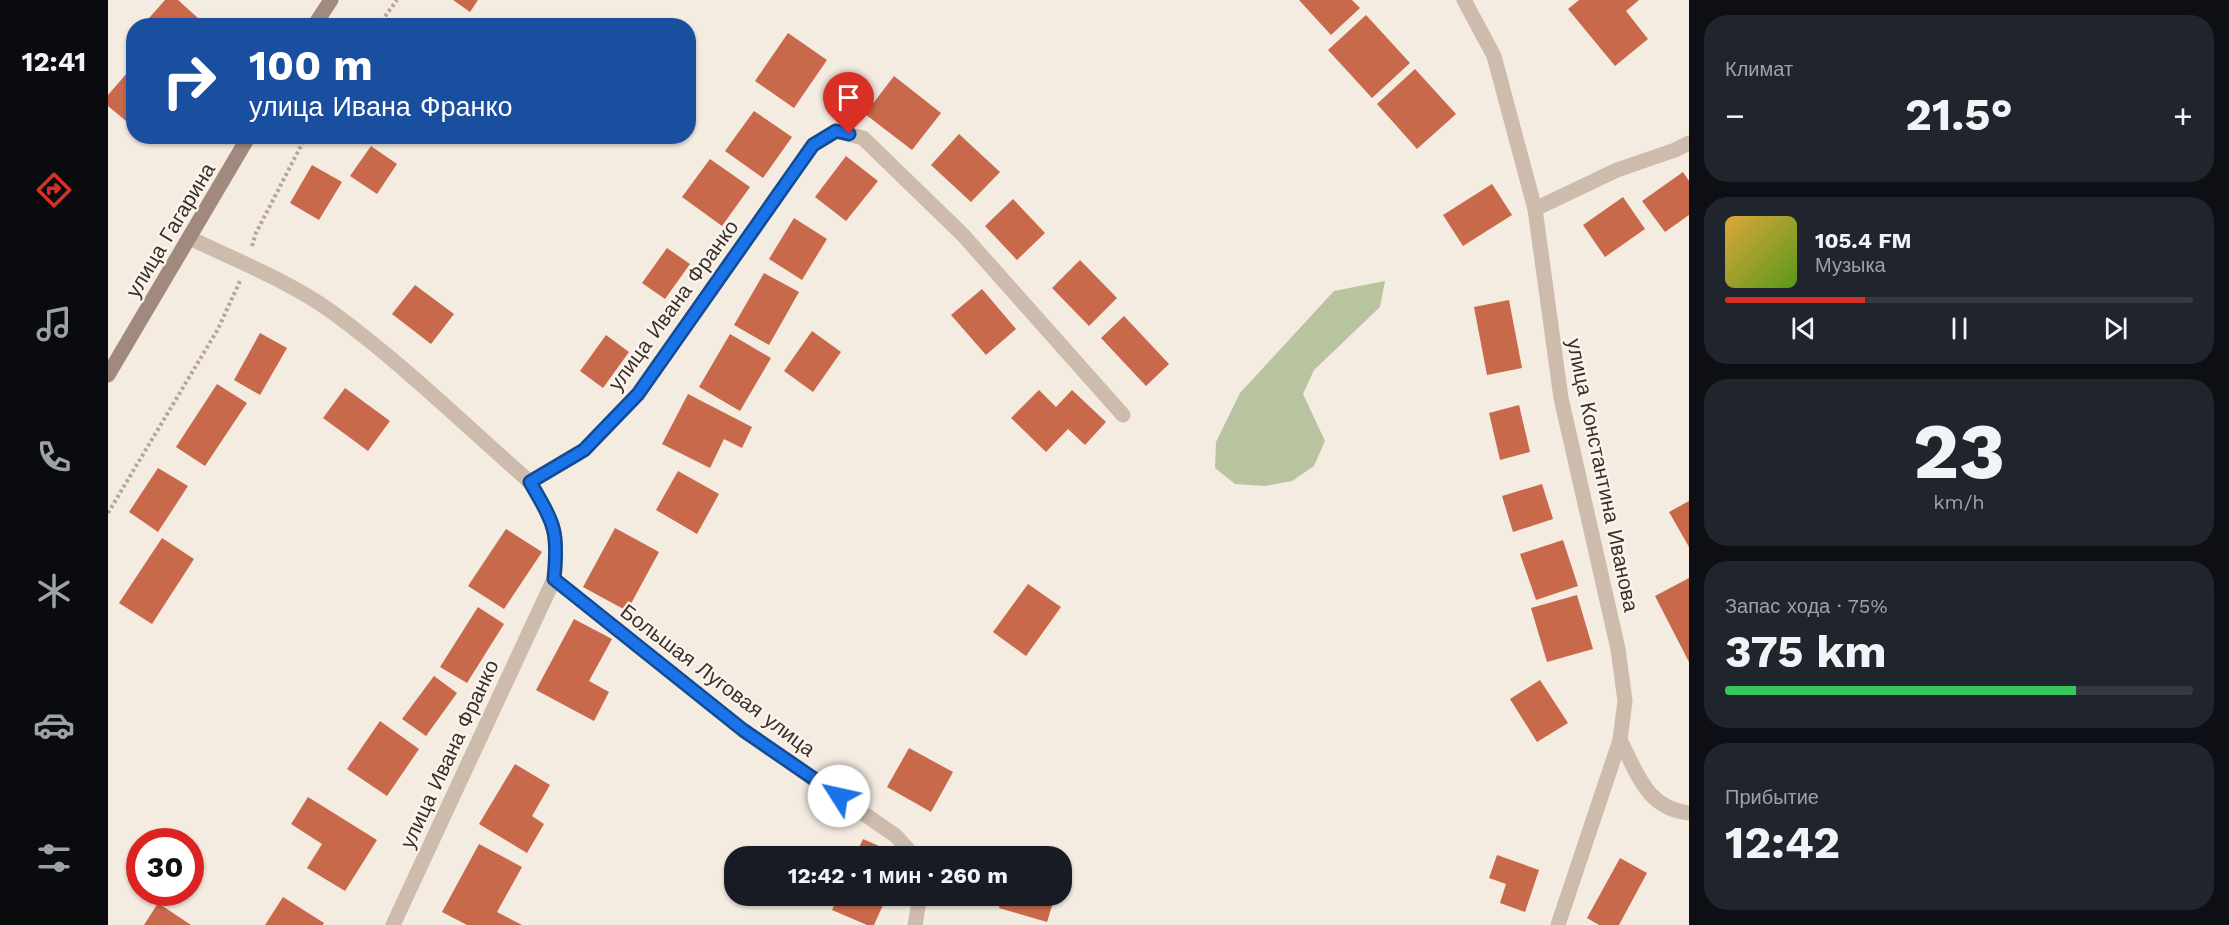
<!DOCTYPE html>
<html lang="ru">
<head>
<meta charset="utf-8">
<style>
  :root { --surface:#171b24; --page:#20242c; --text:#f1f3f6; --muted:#9ea1a6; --line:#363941; --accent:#d93025 }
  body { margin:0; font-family:"Work Sans",sans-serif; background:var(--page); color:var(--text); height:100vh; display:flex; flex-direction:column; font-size:22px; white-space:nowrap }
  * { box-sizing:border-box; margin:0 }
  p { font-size:20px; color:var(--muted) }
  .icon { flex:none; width:33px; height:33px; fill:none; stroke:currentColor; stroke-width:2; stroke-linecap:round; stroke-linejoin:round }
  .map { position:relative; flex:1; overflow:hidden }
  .panel { display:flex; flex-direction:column; gap:15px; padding:15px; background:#0d0f14; width:540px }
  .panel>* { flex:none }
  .guide { position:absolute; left:18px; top:18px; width:570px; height:126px; border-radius:24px; box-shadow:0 2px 4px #0004; background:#1a4fa0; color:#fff; overflow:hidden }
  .speed { position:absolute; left:18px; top:828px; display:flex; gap:12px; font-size:30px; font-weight:700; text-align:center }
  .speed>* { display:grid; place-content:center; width:78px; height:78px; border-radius:50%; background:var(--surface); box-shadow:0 2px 4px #0004; line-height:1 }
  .speed .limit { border:9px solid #d22; background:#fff; color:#111 }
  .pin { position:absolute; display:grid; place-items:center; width:51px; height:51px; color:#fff; margin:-62px -26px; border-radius:50% 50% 50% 0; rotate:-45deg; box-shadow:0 0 6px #0007 }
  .pin .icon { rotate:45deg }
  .me { position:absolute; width:66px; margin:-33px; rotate:305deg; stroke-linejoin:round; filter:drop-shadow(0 0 4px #0008) }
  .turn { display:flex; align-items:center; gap:21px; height:126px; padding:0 24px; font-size:27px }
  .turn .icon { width:78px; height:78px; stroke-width:2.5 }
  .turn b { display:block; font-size:42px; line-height:51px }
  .big { font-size:45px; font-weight:700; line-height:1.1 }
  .panel .widget { flex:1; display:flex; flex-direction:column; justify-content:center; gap:9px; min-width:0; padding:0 21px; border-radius:24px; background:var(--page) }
  .panel .dial { align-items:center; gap:0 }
  .dial b { font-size:78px; line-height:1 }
  .song { display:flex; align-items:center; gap:18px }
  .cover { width:72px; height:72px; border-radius:9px; background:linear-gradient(135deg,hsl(40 70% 55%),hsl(90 70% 35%)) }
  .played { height:6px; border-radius:3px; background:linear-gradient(90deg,var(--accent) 30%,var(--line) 30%) }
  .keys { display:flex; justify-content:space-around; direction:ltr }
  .heat { display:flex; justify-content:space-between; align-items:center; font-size:33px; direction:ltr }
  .charge { height:9px; border-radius:4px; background:linear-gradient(90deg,#34c759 75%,var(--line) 0) }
  .trip { position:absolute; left:616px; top:846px; width:348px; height:60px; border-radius:24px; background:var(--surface); box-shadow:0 2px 4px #0004; font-weight:700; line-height:60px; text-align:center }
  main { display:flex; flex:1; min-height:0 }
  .menu { display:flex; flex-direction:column; width:108px; justify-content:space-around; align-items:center; background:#090b0e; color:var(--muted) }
  .menu .icon { width:42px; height:42px }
  .menu .active { color:var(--accent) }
  .menu b { font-size:27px; color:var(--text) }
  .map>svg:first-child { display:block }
  .green { fill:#b8c4a0 }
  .building { fill:#c8694b }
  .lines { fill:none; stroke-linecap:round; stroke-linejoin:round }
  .path { stroke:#b9a596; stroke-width:4; stroke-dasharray:3 3; stroke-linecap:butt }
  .street { stroke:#cdbbac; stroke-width:15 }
  .secondary { stroke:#a18a7d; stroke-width:15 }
  .route-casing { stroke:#114b97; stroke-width:15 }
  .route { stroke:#1a73e8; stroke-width:10 }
  .labels { text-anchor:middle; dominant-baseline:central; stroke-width:4.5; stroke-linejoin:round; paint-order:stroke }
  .street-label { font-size:21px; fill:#3b302b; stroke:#fbf5ee }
</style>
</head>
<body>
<main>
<nav class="menu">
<b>12:41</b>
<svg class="icon active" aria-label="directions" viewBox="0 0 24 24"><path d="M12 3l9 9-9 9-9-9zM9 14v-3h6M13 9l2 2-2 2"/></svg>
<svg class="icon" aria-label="music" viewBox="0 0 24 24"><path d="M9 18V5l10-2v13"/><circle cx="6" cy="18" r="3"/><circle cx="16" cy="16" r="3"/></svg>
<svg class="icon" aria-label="phone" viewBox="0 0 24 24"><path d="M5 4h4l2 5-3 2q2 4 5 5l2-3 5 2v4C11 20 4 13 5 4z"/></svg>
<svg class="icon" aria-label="climate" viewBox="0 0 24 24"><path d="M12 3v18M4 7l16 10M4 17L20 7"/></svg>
<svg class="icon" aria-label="car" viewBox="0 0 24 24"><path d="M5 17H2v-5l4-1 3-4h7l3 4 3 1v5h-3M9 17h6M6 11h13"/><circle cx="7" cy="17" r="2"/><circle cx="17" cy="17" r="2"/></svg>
<svg class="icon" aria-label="filters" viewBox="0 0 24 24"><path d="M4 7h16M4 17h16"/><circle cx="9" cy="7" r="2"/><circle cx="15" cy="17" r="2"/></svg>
</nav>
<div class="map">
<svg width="1581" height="925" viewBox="0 0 1581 925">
  <rect width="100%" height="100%" fill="#f4ebe1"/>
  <path class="green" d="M1277,281L1272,307L1206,370L1195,394L1217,441L1206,466L1184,481L1157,486L1127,484L1107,468L1108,442L1132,393L1226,291Z"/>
  <g class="building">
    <path d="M57,0H70L90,18L84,26H34Z"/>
    <path d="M345,0H370L362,12Z"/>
    <path d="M1191,0H1244L1252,8L1223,35Z"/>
    <path d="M1471,0H1531L1518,11L1540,39L1507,66L1460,9Z"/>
    <path d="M1258,15L1302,63L1264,98L1220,50Z"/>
    <path d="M680,33L719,60L686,108L647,81Z"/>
    <path d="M26,65V112L18,121L0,106V95Z"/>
    <path d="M1307,69L1348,114L1309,149L1269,104Z"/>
    <path d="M786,76L833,113L804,150L757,114Z"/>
    <path d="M646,111L684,137L655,178L617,151Z"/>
    <path d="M851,134L892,172L863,202L823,165Z"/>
    <path d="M263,146L289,164L269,194L242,176Z"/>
    <path d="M738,156L770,181L738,221L707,197Z"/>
    <path d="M602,159L642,187L614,226L574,197Z"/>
    <path d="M204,165L234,182L211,220L182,203Z"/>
    <path d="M1575,172L1581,181V215L1557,232L1534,201Z"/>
    <path d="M1384,184L1404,215L1355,246L1335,215Z"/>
    <path d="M1515,197L1537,229L1497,257L1475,225Z"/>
    <path d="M905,199L937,233L909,260L877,226Z"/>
    <path d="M686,218L719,239L694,280L661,259Z"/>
    <path d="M559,248L582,264L557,299L534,283Z"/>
    <path d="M972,260L1009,298L981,326L944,288Z"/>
    <path d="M656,273L691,292L661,345L626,325Z"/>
    <path d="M307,285L346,314L323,344L284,314Z"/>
    <path d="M874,289L908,329L878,355L843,315Z"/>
    <path d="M1401,300L1414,368L1379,375L1366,307Z"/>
    <path d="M1016,316L1061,364L1038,386L993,338Z"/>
    <path d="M704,331L733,352L705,392L676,371Z"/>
    <path d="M152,333L179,348L152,395L126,380Z"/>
    <path d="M622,334L663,358L632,411L591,387Z"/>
    <path d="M498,335L521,352L495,388L472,371Z"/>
    <path d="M109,384L139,403L97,466L68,447Z"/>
    <path d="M237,388L282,421L260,451L215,418Z"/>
    <path d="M931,390L948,407L964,390L998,422L977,445L960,429L938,452L903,418Z"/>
    <path d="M580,394L644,427L634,448L616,439L602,468L554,444Z"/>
    <path d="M1411,405L1422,452L1392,460L1381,413Z"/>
    <path d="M50,468L80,486L50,532L21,512Z"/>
    <path d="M570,471L611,494L589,534L548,510Z"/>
    <path d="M1434,484L1445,519L1405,532L1394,496Z"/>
    <path d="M1581,501V547L1561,512Z"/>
    <path d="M507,528L551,552L519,611L475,587Z"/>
    <path d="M398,529L434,552L396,609L360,586Z"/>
    <path d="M54,538L86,559L44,624L11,603Z"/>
    <path d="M1455,540L1470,586L1428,600L1412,554Z"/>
    <path d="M1581,578V662L1547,596Z"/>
    <path d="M920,584L953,607L918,656L885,632Z"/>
    <path d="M1469,595L1485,649L1439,662L1423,608Z"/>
    <path d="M370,607L396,624L359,683L332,667Z"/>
    <path d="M466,619L504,639L481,681L501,692L486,721L428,690Z"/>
    <path d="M326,676L349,693L318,736L294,719Z"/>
    <path d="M1432,680L1460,723L1429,742L1402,699Z"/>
    <path d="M272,721L311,749L279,796L239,769Z"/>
    <path d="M801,748L845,772L823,812L779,787Z"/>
    <path d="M407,764L442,785L424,816L436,824L419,853L371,824Z"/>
    <path d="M200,797L269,840L237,891L199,868L214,844L183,824Z"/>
    <path d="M755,839L794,856H747Z"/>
    <path d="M371,844L414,867L389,912L414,925H359L334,912Z"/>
    <path d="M1389,855L1431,870L1417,912L1392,903L1398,884L1381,878Z"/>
    <path d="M1512,858L1539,873L1511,925H1491L1479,918Z"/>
    <path d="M730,896H779L766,925H759L724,910Z"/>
    <path d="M894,896H947L939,922L891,908Z"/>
    <path d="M175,897L216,923L215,925H157Z"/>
    <path d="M50,903L83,925H36Z"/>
  </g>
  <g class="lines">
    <g class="path">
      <path d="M270,26L289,0"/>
      <path d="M144,246L148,233L198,136"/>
      <path d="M0,513L110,329L132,281"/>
    </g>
    <g class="street">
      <path d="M1356,0L1386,56L1427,209L1453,398L1510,649L1517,701L1512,740L1450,925"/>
      <path d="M1427,209L1509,170L1567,150L1581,143"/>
      <path d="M82,238C129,261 181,281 224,312C294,363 357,425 422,482"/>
      <path d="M446,579L635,730L788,836L806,856"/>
      <path d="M1512,740C1530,774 1538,808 1581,813"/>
      <path d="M285,925L446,579C451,529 446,524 422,482L476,450L530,394L705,145L728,131L755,138L855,235L1015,415"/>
      <path d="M807,925L812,896"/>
    </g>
    <g class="secondary">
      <path d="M206,26L223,0"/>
      <path d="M0,375L141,136"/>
    </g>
  </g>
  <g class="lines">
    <g class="route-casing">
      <path id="route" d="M731,796L635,730L446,579C451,529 446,524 422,482L476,450L530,394L705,145L728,131L741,134"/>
    </g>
    <use href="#route" class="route"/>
  </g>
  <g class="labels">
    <g class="street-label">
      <text transform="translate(62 230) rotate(-59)">улица Гагарина</text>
      <text transform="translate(565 305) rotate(-54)">улица Ивана Франко</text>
      <text transform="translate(1495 475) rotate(78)">улица Константина Иванова</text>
      <text transform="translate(610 680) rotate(37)">Большая Луговая улица</text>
      <text transform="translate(341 754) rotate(-65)">улица Ивана Франко</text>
    </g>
  </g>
</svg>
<div class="speed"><div class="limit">30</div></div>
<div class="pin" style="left:741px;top:134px;background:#d93025"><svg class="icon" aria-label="arrive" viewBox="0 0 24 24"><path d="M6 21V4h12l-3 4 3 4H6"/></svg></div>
<svg class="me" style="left:731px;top:796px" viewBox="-20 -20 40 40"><circle r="19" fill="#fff"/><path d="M0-13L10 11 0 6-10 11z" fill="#1a73e8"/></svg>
<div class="trip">12:42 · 1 мин · 260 m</div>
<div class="guide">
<div class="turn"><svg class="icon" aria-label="right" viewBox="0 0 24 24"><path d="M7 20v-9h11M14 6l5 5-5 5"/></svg><div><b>100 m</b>улица Ивана Франко</div></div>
</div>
</div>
<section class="panel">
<div class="widget"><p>Климат</p>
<div class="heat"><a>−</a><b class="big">21.5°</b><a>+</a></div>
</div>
<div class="widget">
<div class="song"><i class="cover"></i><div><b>105.4 FM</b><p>Музыка</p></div></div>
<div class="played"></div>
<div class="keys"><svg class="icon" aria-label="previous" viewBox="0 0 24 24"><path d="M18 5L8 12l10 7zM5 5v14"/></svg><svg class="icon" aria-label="pause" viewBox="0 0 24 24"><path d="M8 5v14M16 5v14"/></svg><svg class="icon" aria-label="next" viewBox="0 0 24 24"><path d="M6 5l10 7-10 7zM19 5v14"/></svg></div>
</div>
<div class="widget dial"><b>23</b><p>km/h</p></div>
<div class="widget"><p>Запас хода · 75%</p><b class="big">375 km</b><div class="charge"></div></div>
<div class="widget"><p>Прибытие</p><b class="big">12:42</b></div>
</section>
</main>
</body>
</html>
